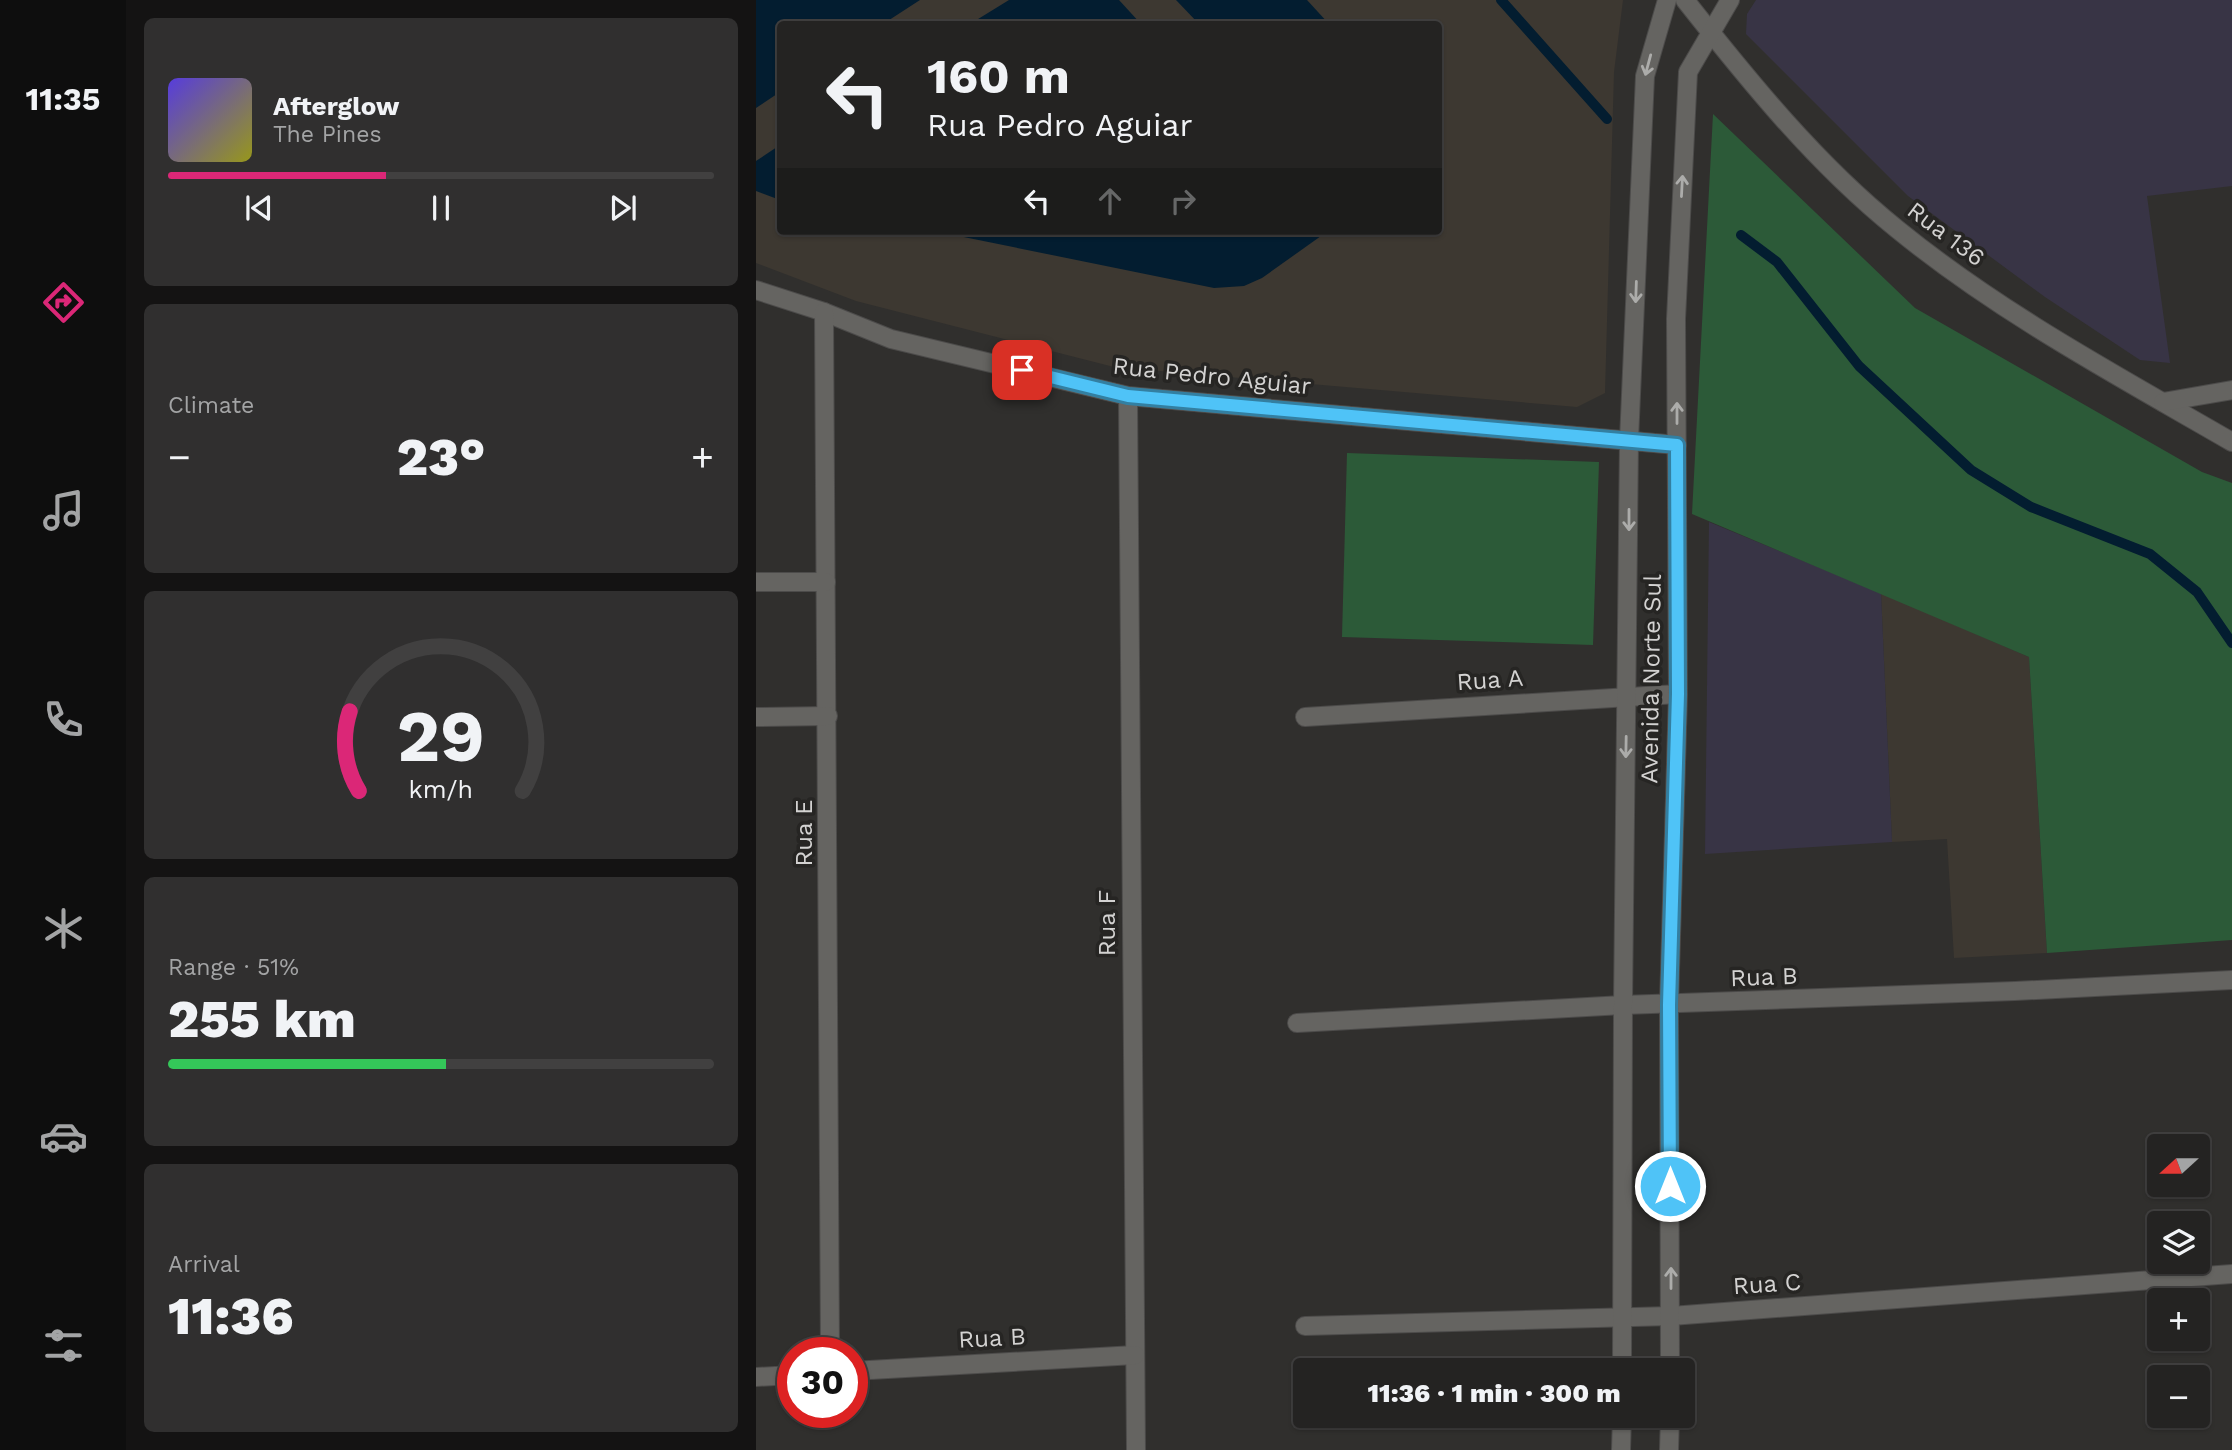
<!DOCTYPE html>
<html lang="en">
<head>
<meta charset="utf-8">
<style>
  :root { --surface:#242322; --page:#302f2f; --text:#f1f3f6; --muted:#a3a4a5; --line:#414040; --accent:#db2777 }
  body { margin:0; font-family:"Work Sans",sans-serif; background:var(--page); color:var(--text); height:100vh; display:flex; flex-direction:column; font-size:26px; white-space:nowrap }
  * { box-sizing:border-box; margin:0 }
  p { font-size:23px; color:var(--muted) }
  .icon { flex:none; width:38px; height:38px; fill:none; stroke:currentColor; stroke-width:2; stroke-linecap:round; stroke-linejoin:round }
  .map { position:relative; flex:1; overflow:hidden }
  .side { display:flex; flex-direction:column; gap:18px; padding:18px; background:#141313; width:630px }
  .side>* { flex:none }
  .banner { position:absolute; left:21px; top:21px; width:665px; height:214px; border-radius:7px; box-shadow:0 2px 5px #0004,0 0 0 2px var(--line); background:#242322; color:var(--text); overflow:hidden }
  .needle { width:46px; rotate:249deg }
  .fabs { position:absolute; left:1391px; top:1134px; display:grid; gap:14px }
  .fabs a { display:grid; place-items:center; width:63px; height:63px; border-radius:7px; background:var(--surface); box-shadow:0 2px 5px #0004,0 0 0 2px var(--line); font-size:35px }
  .speed { position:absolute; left:21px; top:1337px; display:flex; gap:14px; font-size:35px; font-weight:700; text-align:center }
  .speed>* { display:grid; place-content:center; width:91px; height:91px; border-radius:50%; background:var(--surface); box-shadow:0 2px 5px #0004,0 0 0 2px var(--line); line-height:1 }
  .speed .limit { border:10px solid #d22; background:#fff; color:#111 }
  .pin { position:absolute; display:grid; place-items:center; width:60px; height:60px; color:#fff; margin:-30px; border-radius:14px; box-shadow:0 4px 10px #0006 }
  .me { position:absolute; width:77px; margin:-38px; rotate:0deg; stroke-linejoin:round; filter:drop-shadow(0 0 5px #0008) }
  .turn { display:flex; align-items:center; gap:24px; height:147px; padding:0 35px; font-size:32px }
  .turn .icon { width:91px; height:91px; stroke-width:2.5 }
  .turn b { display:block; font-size:49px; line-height:60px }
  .lanes { display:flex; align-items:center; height:66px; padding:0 35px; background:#0003; justify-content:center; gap:35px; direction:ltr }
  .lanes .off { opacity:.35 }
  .big { font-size:52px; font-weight:800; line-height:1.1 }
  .side .card { flex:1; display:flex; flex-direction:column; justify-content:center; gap:10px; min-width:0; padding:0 24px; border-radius:10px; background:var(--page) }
  .side .dial { align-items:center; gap:0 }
  .dial svg { height:182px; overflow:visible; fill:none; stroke:var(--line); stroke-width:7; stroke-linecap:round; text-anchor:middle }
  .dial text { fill:var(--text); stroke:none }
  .song { display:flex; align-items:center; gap:21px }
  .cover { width:84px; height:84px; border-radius:10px; background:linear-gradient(135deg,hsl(250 70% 55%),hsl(60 70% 35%)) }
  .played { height:7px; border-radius:4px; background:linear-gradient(90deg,var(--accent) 40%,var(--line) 40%) }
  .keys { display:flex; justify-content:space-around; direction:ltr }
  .heat { display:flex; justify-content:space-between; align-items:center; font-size:38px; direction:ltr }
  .charge { height:10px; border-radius:5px; background:linear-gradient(90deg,#34c759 51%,var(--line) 0) }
  .trip { position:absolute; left:537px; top:1358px; width:402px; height:70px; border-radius:7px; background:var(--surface); box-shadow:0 2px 5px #0004,0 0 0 2px var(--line); font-weight:800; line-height:70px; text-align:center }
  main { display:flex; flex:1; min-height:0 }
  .tabs { display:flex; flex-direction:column; width:126px; justify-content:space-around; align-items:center; background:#0e0e0e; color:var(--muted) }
  .tabs .icon { width:49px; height:49px }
  .tabs .selected { color:var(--accent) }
  .tabs b { font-size:32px; color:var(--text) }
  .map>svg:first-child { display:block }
  .built { fill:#3d3831; fill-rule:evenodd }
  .education { fill:#383445 }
  .green { fill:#2c5a38 }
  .water { fill:#031d30 }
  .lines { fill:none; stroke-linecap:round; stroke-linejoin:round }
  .stream { stroke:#031d30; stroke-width:10 }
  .minor-casing { stroke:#4c4b4a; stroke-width:20 }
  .minor { stroke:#656461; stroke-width:18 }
  .oneway { stroke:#acacaa }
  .route-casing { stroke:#337fa1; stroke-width:18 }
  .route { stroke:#4fc3f7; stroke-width:12 }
  .labels { text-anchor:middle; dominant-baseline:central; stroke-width:7; stroke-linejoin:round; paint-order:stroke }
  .street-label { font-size:24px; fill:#d3d2d1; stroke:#262523 }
</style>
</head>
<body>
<main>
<nav class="tabs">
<b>11:35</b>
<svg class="icon selected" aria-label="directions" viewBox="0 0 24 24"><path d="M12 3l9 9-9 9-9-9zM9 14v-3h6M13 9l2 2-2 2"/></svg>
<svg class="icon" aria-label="music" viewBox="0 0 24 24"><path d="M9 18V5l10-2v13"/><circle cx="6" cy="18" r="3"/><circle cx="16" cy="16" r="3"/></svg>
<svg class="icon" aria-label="phone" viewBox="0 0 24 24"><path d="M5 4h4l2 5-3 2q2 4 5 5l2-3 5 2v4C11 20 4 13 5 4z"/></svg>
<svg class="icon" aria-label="climate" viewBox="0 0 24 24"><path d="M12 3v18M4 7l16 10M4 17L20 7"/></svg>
<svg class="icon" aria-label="car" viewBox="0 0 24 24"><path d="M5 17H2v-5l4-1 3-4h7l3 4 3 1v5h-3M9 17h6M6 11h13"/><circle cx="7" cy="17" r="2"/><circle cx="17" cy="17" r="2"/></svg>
<svg class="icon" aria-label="filters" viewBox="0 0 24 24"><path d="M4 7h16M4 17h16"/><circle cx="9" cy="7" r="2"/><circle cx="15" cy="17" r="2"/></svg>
</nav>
<section class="side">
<div class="card">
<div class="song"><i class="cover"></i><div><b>Afterglow</b><p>The Pines</p></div></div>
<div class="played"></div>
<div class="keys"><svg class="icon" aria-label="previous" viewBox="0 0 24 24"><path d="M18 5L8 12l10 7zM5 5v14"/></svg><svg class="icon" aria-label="pause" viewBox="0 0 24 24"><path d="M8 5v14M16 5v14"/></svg><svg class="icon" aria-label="next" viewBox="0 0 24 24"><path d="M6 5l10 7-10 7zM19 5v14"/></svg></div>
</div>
<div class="card"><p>Climate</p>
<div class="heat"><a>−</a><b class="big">23°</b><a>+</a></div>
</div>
<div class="card dial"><svg viewBox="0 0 100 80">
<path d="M14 69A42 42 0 1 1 86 69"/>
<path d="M14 69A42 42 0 0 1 10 34" stroke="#db2777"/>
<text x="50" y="56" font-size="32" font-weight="700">29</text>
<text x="50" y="72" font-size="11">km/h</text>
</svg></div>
<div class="card"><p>Range · 51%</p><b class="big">255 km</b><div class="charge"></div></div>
<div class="card"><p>Arrival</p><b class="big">11:36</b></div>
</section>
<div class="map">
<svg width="1476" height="1450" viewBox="0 0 1476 1450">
  <rect width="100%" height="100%" fill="#302f2d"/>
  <g class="built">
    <path d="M0,0H867L858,72L849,393L821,407L358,367L100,301L0,263ZM24,24H682V231H24Z"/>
    <path d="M1125,593L1273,657L1291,953L1198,958L1191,839L1136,842Z"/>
  </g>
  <g class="education">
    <path d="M1000,0H1476V186L1391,196L1414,363L1384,360L1289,297L1152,196L990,34L991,14Z"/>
    <path d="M953,522L1125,593L1136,842L949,854Z"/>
  </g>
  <g class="green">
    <path d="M957,114L1159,308L1446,472L1476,483V940L1291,953L1273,657L936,514Z"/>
    <path d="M591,453L843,462L837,645L586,637Z"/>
  </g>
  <g class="water">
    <path d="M0,0H164L127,24H24V92L0,108Z"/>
    <path d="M253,0H363L385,24H214Z"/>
    <path d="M420,0H551L573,24H443Z"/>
    <path d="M24,145V200L0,191V161Z"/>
    <path d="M178,231H572L506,278L488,286L458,288Z"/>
  </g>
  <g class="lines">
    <g class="stream">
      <path d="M745,0L851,119"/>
      <path d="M985,235L1021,262L1103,366L1215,470L1275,507L1394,554L1441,592L1476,643"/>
    </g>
    <g class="minor-casing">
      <g id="minor">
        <path d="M929,0C993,81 1060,164 1141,229C1244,313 1362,376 1476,442"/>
        <path d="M0,290L68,312L135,339L372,396L921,445"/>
        <path d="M68,312L74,1353"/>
        <path d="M372,396L380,1450"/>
        <path d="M1407,402L1476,390"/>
        <path d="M0,582H70"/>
        <path d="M0,717L72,716"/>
        <path d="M549,717L922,694"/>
        <path d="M541,1023L867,1005L1259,991L1476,980"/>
        <path d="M549,1326L915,1316L1476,1274"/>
        <path d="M866,1370L867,1005L873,440L889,76L911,0"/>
        <path d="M914,1370L913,1005L922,694L920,319L932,72L974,0"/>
        <path d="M96,1371L379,1355"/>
        <path d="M0,1377L37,1375"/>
        <path d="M865,1450L866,1416"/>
        <path d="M913,1450L914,1416"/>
      </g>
    </g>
    <use href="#minor" class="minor"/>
  </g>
  <defs><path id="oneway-shaft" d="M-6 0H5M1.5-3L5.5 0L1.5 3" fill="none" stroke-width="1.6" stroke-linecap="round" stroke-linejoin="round" transform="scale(1.75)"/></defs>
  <g class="oneway">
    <use href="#oneway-shaft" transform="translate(892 65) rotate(105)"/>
    <use href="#oneway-shaft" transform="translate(926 186) rotate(-87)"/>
    <use href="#oneway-shaft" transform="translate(880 292) rotate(92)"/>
    <use href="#oneway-shaft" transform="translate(921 413) rotate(-90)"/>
    <use href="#oneway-shaft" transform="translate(873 520) rotate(90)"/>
    <use href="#oneway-shaft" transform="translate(870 747) rotate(91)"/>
    <use href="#oneway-shaft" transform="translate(915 1278) rotate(-90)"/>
  </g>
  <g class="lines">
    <g class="route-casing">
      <path id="route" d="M266,370L372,396L921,445L922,694L913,1005L914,1186"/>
    </g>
    <use href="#route" class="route"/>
  </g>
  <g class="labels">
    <g class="street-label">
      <text transform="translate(1190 234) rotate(37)">Rua 136</text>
      <text transform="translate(456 376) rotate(6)">Rua Pedro Aguiar</text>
      <text transform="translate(895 679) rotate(-89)">Avenida Norte Sul</text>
      <text transform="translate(734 680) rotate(-4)">Rua A</text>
      <text transform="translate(48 833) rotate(-90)">Rua E</text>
      <text transform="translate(351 923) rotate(-90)">Rua F</text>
      <text transform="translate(1008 977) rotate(-2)">Rua B</text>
      <text transform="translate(1011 1284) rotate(-4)">Rua C</text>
      <text transform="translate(236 1338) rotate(-3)">Rua B</text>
    </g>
  </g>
</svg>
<div class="fabs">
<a><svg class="needle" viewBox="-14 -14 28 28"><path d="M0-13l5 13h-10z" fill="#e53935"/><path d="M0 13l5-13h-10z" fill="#a3a4a5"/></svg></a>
<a><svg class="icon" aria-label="layers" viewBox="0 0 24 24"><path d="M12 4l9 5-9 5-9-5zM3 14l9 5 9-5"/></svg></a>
<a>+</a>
<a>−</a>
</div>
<div class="speed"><div class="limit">30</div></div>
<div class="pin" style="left:266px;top:370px;background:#d93025"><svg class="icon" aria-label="arrive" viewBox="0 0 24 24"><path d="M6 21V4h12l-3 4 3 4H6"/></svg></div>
<svg class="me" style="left:914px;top:1186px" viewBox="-20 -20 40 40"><circle r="17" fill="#4fc3f7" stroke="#fff" stroke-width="3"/><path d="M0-11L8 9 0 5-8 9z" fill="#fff"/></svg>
<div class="trip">11:36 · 1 min · 300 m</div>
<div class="banner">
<div class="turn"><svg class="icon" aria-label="left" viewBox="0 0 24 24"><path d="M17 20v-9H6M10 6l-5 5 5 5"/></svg><div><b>160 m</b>Rua Pedro Aguiar</div></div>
<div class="lanes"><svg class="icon" aria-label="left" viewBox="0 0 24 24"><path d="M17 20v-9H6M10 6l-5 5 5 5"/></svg><svg class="icon off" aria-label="ahead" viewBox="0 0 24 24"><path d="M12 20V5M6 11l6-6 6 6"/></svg><svg class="icon off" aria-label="right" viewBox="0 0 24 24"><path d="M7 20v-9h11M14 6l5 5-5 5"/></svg></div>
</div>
</div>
</main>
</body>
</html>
